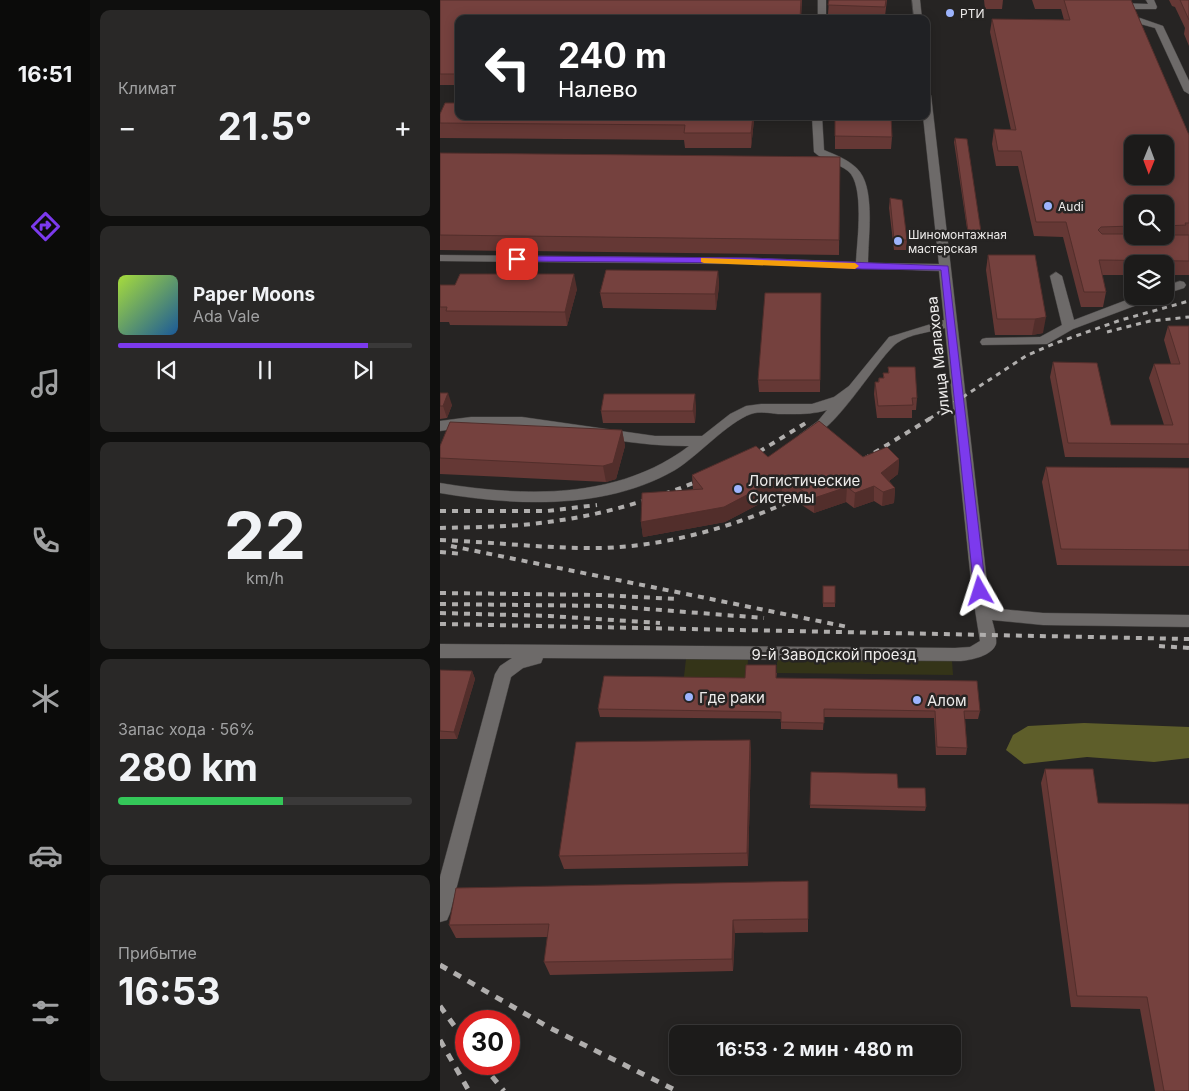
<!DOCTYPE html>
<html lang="ru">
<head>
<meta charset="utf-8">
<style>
  :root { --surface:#1c1b1a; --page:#292827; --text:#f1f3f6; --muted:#a0a1a2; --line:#3a3939; --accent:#7c3aed }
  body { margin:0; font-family:Inter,sans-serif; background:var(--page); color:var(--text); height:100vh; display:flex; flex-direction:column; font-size:19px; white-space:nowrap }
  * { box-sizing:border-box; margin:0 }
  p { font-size:16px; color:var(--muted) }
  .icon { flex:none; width:28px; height:28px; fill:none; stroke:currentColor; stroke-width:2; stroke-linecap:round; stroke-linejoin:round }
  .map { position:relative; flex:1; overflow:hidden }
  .drawer { display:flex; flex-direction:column; gap:10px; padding:10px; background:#0f0f0e; width:350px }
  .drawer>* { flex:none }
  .top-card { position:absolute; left:15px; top:15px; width:475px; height:105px; border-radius:10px; box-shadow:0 2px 12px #0003,0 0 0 1px var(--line); background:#202124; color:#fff; overflow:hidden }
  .needle { width:32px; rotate:181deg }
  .tools { position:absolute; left:684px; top:135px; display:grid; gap:10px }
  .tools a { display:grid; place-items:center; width:50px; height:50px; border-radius:10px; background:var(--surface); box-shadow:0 2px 12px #0003,0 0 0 1px var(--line); font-size:25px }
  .speed { position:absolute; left:15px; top:1010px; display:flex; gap:10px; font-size:25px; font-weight:700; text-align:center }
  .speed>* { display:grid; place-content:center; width:65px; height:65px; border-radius:50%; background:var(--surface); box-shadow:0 2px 12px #0003,0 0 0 1px var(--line); line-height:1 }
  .speed .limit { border:8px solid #d22; background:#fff; color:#111 }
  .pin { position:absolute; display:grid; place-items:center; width:42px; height:42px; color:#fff; margin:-21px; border-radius:10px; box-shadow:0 2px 8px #0006 }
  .me { position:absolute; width:55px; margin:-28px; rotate:354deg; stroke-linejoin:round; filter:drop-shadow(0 0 4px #0008) }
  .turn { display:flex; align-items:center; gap:18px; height:105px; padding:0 20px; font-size:22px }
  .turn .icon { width:65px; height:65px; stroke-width:2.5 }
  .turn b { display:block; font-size:35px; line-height:42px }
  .big { font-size:38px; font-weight:700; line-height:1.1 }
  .drawer .tile { flex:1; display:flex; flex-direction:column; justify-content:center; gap:8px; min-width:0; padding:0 18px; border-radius:10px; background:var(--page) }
  .drawer .dial { align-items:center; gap:0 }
  .dial b { font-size:65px; line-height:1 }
  .song { display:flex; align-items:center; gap:15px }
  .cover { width:60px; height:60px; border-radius:8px; background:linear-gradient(135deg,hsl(80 70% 55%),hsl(210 70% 35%)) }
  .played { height:5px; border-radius:2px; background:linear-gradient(90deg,var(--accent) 85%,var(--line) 85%) }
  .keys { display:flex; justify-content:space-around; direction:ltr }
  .heat { display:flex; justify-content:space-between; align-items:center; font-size:28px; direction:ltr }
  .charge { height:8px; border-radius:4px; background:linear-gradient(90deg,#34c759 56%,var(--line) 0) }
  .trip { position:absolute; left:229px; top:1025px; width:292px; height:50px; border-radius:10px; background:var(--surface); box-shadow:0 2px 12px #0003,0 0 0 1px var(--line); font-weight:700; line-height:50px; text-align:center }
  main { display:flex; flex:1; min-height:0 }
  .tabs { display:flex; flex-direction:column; width:90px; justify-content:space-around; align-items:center; background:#0b0b0a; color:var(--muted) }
  .tabs .icon { width:35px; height:35px }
  .tabs .current { color:var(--accent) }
  .tabs b { font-size:22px; color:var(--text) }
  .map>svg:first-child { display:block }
  .green { fill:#343418 }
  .forest { fill:#5e5e2a }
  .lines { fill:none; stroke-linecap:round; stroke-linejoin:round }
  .minor-casing { stroke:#454342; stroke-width:1 }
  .minor { fill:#6d6a69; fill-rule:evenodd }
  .rail-far2 { stroke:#b0aead; stroke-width:3; stroke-dasharray:5 5; stroke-linecap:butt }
  .rail-far1 { stroke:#b0aead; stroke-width:4; stroke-dasharray:6 6; stroke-linecap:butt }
  .rail { stroke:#b0aead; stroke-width:5; stroke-dasharray:8 8; stroke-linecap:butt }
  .wall { fill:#653835; fill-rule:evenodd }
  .shaded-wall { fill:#522e2b }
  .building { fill:#75413e; stroke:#522e2b; fill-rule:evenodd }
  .route { fill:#7c3aed; stroke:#51269a }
  .slow { fill:#f59e0b }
  .poi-dot { fill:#9db4fd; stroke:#262423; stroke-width:2 }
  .labels { text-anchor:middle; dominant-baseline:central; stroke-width:5; stroke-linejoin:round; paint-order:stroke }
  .far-poi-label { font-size:12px; fill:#eeeceb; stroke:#262423; text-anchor:start }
  .street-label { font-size:15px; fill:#eeeceb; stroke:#262423 }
  .poi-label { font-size:15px; fill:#eeeceb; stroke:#262423; text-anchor:start }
</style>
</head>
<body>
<main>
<nav class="tabs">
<b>16:51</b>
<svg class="icon current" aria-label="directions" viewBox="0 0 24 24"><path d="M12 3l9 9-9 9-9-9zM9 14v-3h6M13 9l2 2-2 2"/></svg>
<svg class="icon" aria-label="music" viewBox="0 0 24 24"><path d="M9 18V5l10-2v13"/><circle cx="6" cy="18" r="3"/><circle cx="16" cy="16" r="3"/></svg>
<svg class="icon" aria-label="phone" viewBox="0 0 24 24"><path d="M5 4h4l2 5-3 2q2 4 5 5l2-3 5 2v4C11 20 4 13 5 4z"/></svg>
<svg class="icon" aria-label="climate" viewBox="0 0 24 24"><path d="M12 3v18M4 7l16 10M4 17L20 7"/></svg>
<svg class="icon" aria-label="car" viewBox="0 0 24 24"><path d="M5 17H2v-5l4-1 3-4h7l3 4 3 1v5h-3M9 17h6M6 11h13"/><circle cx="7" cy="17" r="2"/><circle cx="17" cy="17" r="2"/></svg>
<svg class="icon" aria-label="filters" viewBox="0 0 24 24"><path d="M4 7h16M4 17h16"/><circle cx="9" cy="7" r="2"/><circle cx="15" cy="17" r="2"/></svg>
</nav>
<section class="drawer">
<div class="tile"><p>Климат</p>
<div class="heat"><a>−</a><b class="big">21.5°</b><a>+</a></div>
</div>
<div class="tile">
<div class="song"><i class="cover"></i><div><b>Paper Moons</b><p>Ada Vale</p></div></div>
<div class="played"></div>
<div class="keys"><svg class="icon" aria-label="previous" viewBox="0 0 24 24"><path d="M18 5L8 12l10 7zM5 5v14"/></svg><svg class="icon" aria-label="pause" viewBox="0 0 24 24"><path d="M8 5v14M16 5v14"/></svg><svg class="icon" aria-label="next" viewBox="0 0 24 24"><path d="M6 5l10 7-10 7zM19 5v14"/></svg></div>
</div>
<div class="tile dial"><b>22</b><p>km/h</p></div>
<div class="tile"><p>Запас хода · 56%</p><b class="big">280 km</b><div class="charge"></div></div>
<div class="tile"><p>Прибытие</p><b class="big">16:53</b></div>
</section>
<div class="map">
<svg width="749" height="1091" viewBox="0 0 749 1091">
  <rect width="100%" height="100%" fill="#262423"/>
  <g class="green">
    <path d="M246,659L308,660L306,686L243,685Z"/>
    <path d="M337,659L512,661L513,675L337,673Z"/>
  </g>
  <path class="forest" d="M644,723L749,727V758L714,762L647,757L584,764L566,750L573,735L588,726Z"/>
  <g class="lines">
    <g class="minor-casing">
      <g id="minor">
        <rect x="378" y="0" width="8" height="19"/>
        <path d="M472,0H480L482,19H474Z"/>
        <path d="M706,0H714L717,7L716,9H674L670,6L674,3L708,4Z"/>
        <path d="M700,18L723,26L749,81V94L744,91L715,28L697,23L696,21Z"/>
        <path d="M486,92L491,95L550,608L603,613L749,615V627L603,625L552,620C554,627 557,638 556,644C552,656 531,660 521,661L103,658L101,663L83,668L71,677L10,913L7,920L0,922V877L55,674L60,666L72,658H0V644L515,648L530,647L540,641L532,591L505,328C491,332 469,334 457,343C436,359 388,446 361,438L359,435L378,421L387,410C371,415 354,414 338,414C329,413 320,411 311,414C288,422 258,456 235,470C166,510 76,506 0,493V483C84,497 178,500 249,446C164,447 87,414 0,431V421L31,417H82L215,436H262L290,414L306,406L321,404H372L394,397L409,386L449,337L504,320L499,271L310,264L0,261V255L310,258L416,262C417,241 425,185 408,171C398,163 383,161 374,152L372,116H382L384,150C396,155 412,161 420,172C435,192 428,239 428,263L499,264L483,116H486Z"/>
        <path d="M616,272L622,276L634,320L697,296H715L713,299L633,329L607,344L542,345L540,342L542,339L546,338L600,337L622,325L610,276Z"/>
        <path d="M740,281L744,282L746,285L744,288L725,294V286Z"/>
      </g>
    </g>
    <use href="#minor" class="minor"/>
    <g class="rail-far2">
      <path d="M667,332L710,321L749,317"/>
      <path d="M489,419L586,356L613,344L681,320L749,301"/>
    </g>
    <g class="rail-far1">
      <path d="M309,458L369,421"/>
      <path d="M424,459L491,418"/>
      <path d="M0,511H107L157,505"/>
      <path d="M0,528C38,527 77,527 115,521C167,514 217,498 266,478"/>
      <path d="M0,540C55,542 109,549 164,548C235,545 302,524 366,494"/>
      <path d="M11,546L408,627"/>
      <path d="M0,552L22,554"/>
      <path d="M0,593L160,595L237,599"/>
      <path d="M0,604L169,606L324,618"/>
      <path d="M0,613L110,616L220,623"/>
      <path d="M0,624L749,639"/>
      <path d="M719,646L749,648"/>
    </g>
    <g class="rail">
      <path d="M0,965L110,1028L237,1091"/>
      <path d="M0,1006L26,1042"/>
      <path d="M0,1040L29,1091"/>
      <path d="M42,1064L64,1091"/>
    </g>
  </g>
  <g class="wall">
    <path d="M0,0H362L361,19H19V85H0Z"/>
    <path d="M389,0H447L445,16L388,14Z"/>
    <path d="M544,0H563L562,9H545Z"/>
    <path d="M592,0H691L749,135V275H725V264H692V275H662L666,292L663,307H641L623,237L594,236L578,166H556L552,144L554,129L571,130L550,32L552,19L624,20L621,9H595ZM692,204H725V236H692Z"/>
    <path d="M729,0H749V46L744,34L745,28L735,7L732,6Z"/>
    <path d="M0,114L19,116H314V120L311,148H245L244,140L0,138Z"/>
    <path d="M395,116L452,137L451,149H395Z"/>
    <path d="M515,138L541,232V236L528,235L514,142Z"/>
    <path d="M0,153L400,157L399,255L0,250Z"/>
    <path d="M450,198L467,240L466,250H454L449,208Z"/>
    <path d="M548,255H595L603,333L592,335H555L546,270Z"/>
    <path d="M278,271L279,286L276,310L163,308L160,293Z"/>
    <path d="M0,285L137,289L127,326L10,325L9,322H0Z"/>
    <path d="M381,293L380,392H319L318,380Z"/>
    <path d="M728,326H749V458L625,457L610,377L613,362L671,425H724L709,378L714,364H731L724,340Z"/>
    <path d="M448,367L477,398L476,410H472V418H437L434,394L435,382H438L439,378H443V373H448Z"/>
    <path d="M0,393L12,405L7,418L0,419Z"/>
    <path d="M256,406L255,423H163L161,411Z"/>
    <path d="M182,430L185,446L176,479L166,482L0,474V446Z"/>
    <path d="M328,457H423L459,459L458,474L449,481L455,488L454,503L442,506L434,501L414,508L406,502L374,513L342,492L285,522L203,537L201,522L253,489L252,475Z"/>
    <path d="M606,467L749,468V566L617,565L602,482Z"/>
    <rect x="383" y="586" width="12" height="21"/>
    <path d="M0,670L32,671L35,679L17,739H0Z"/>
    <path d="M337,673L336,678L540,711L538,719H525L527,748L526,755H496L494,718L384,717L383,730L341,729V719L160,717L158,709L305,678Z"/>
    <path d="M310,740L311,755L308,866L124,869L119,856Z"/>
    <path d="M605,769L658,803L749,1091H715L700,1009L631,1007L601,783Z"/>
    <path d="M371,772L458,788L486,807L485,811L370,808Z"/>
    <path d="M368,881V932L295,933L293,971L110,975L104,962L108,937L16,938L9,925Z"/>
  </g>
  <g class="shaded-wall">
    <path d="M313,116H314V120L311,148V133Z"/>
    <path d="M278,271L279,286L276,310L275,294Z"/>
    <path d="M134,274L137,289L127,326L125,312Z"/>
    <path d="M606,317L603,333L592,335L595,319Z"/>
    <path d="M8,393L12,405L7,418L3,406Z"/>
    <path d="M255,394L256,406L255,423L253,411Z"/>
    <path d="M182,430L185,446L176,479L166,482L163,466Z"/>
    <path d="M459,459L458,474L440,488L441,473Z"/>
    <path d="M341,477L342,492L285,522L203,537L201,522Z"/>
    <path d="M434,486V501L414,508L415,493Z"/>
    <path d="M407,487L406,502L374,513V498Z"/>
    <path d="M455,488L454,503L442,506L443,492Z"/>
    <path d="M32,671L35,679L17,739L14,732Z"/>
    <path d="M310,740L311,755L308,866L307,853Z"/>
    <path d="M293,920L295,933L293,971L292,959Z"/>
  </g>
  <g class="building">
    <path d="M0,0H361L360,19H19V74H0Z"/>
    <path d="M389,0H446L445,7L388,5Z"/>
    <path d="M624,0H691L749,135V223H745L746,225L725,226V204H692V226L661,227L658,230L662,234H692V236H725V235H749V261L659,260L666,292H644L626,222H596L581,151H558L554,129L576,130L552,19L630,20ZM692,144H725V176H692Z"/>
    <path d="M740,0H749V20Z"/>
    <path d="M5,103H19V116H313L311,133H244L245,125L0,123V114Z"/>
    <path d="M395,116H451L452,137L395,136Z"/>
    <path d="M515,138L527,139L541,232L528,231Z"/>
    <path d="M0,153L400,157L399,240L0,235Z"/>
    <path d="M450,198L462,200L467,240H454Z"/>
    <path d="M548,255H595L606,317L595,319H557Z"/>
    <path d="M166,270L278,271L275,294L160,293Z"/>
    <path d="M20,274H134L125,312L6,311L7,307H0V285H15Z"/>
    <path d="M325,293H381L380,380H318Z"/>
    <path d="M728,326H749V444L628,443L613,362L657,363L671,425H733L714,364H740Z"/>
    <path d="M448,367H475L477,398H472L473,405L438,406L435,382H439V378H444L443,373H449Z"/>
    <path d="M0,393H8L3,406H0Z"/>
    <path d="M164,394H255L253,411H161Z"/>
    <path d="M379,421L423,457L447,447L459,459L441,473L455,488L443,492L434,486L415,493L407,487L374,498L341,477L284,507L201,522L202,493L263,489L252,475L316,446L328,457Z"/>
    <path d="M10,422L182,430L173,463L163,466L0,458V446Z"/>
    <path d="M606,467L749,468V550L621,549Z"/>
    <rect x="383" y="586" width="12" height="17"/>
    <path d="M306,665H336V678L537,681L540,711H524L527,748L497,747L495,711L384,709V723L341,722V712L158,709L164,676L305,678Z"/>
    <path d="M0,670L32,671L14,732L0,731Z"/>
    <path d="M310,740L307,853L119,856L136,742Z"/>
    <path d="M605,769H653L658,803L749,804V1091H724L707,997L637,996Z"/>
    <path d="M371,772L457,774L458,788H485L486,807L370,805Z"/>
    <path d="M368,881V919L293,920L292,959L104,962L109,924L9,925L16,888Z"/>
  </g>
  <path class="route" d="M77,256L310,258L508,266L546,591L544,594H535L534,591L501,270L422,269L310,263L74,261L73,259Z"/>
  <path class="slow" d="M261,258L415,263L419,266L415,269L264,263L261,262Z"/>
  <g class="poi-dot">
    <circle cx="510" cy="13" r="5"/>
    <circle cx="608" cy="206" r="5"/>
    <circle cx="458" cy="241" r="5"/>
    <circle cx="298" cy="489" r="5"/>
    <circle cx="249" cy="697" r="5"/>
    <circle cx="477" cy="700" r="5"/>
  </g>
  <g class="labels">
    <g class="far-poi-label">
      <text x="520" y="13">РТИ</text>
      <text x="618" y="206">Audi</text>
      <text x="468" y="234">Шиномонтажная<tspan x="468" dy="14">мастерская</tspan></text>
    </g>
    <g class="street-label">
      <text transform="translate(498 356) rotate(-96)">улица Малахова</text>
      <text x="394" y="654">9-й Заводской проезд</text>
    </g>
    <g class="poi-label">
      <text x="308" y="480">Логистические<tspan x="308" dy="17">Системы</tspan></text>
      <text x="259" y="697">Где раки</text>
      <text x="487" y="700">Алом</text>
    </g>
  </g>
</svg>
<div class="tools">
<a><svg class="needle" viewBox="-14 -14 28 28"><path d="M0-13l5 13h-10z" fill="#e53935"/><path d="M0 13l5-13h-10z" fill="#a0a1a2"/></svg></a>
<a><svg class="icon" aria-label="search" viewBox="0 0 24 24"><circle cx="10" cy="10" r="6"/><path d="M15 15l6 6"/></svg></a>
<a><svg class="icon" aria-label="layers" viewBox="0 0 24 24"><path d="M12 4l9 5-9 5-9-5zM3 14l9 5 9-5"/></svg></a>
</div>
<div class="speed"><div class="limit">30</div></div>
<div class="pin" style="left:77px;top:259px;background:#d93025"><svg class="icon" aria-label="arrive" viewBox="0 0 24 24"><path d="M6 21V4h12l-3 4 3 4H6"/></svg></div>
<svg class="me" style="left:540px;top:591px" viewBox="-20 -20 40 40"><path d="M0-17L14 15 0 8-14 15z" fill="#7c3aed" stroke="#fff" stroke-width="4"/></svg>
<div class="trip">16:53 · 2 мин · 480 m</div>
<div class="top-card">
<div class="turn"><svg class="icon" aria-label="left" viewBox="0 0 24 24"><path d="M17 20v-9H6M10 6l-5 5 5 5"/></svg><div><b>240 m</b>Налево</div></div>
</div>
</div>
</main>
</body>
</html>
